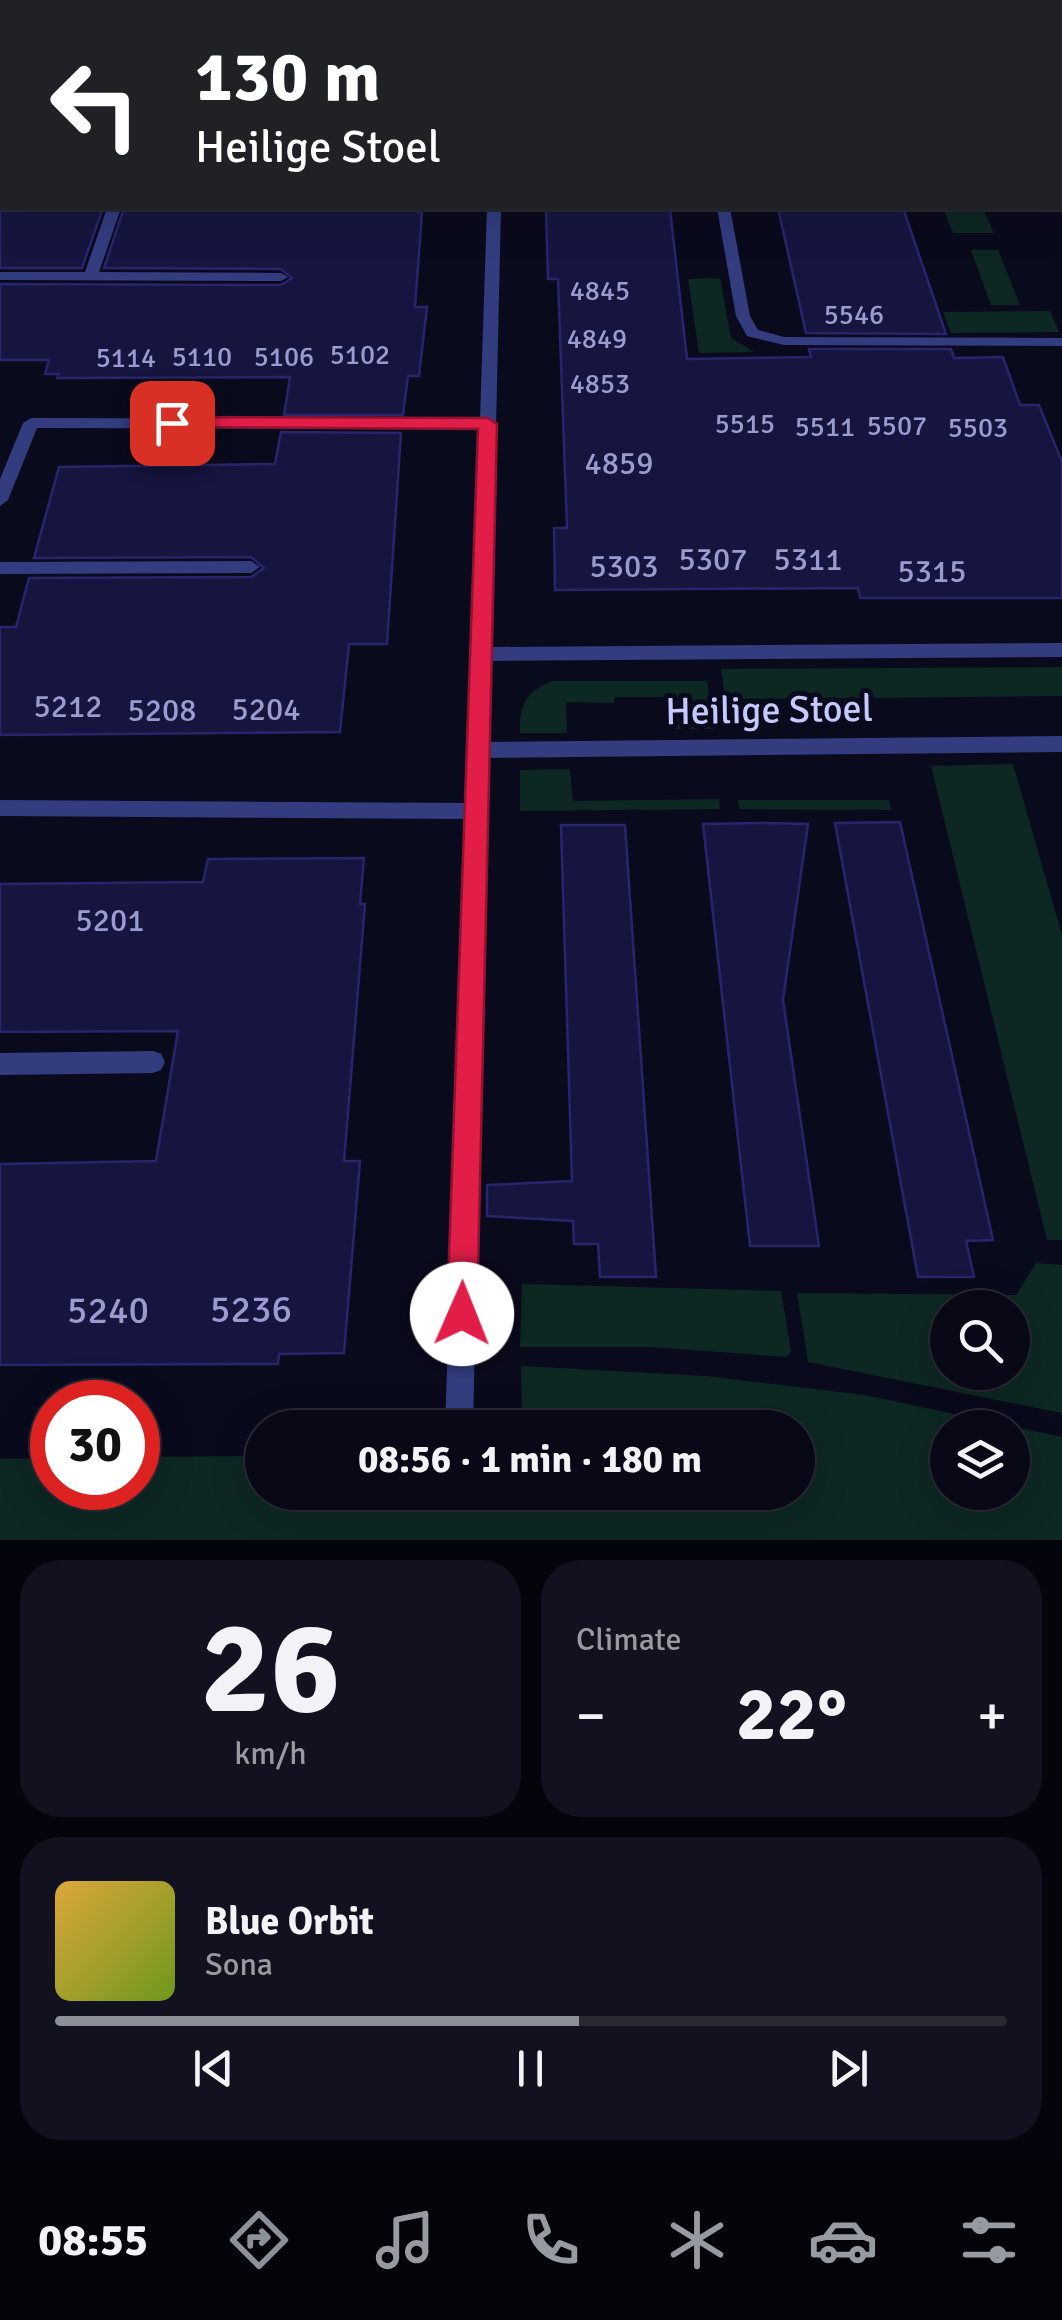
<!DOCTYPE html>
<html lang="en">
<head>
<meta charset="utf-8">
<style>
  :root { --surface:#080816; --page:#11111f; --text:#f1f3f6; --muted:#989aa1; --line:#292935; --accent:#8c9099 }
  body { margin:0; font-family:Signika,sans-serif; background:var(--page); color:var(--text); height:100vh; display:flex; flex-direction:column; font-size:38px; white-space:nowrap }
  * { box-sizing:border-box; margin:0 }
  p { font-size:32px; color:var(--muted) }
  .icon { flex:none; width:55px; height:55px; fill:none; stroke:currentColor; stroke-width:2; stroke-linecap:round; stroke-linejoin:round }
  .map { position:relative; height:1540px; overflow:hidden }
  .sheet { display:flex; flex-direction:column; gap:20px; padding:20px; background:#04040c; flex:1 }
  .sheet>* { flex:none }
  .hud { position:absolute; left:0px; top:0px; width:1062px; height:210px; box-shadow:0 10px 40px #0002,0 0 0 2px var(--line); background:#202124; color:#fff; overflow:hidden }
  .tools { position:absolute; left:930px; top:1290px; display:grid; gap:20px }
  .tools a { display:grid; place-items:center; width:100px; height:100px; border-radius:50%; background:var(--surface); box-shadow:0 10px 40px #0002,0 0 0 2px var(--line); font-size:50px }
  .speed { position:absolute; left:30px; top:1380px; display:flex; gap:20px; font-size:50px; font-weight:700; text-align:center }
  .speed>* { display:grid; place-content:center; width:130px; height:130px; border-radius:50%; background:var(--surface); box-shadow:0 10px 40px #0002,0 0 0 2px var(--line); line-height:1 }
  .speed .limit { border:15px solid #d22; background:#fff; color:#111 }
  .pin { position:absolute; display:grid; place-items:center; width:85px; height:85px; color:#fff; margin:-42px; border-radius:20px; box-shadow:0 5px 15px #0006 }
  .me { position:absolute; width:110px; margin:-55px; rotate:1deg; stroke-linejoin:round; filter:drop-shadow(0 0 8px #0008) }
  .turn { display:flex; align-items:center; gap:35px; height:210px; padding:0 30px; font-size:45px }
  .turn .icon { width:130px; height:130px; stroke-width:2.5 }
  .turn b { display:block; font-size:70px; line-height:85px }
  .big { font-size:75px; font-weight:800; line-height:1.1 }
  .sheet .widget { flex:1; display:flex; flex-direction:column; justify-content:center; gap:15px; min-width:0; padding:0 35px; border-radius:40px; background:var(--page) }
  .sheet .dial { align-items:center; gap:0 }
  .dial b { font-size:130px; line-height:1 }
  .song { display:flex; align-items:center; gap:30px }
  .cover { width:120px; height:120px; border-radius:15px; background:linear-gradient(135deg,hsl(40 70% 55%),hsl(80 70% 35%)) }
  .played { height:10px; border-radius:5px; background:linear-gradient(90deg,var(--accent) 55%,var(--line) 55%) }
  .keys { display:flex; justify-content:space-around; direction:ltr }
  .heat { display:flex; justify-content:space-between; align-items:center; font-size:55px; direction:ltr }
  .sheet .tiles { flex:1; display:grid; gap:20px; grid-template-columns:1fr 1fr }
  .widget:last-child { grid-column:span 2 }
  .trip { position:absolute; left:245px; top:1410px; width:570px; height:100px; border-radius:50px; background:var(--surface); box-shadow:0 10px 40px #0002,0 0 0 2px var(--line); font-weight:800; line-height:100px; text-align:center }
  .tabs { display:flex; height:160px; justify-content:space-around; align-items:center; background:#030309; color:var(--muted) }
  .tabs .icon { width:70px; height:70px }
  .tabs .active { color:var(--accent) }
  .tabs b { font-size:45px; color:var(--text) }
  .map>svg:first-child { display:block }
  .green { fill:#0d2722; fill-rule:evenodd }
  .building { fill:#16153f; stroke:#28256c; stroke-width:2.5 }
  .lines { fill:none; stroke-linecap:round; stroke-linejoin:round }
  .lane { fill:#323c7f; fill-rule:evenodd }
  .street { fill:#323c7f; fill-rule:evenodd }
  .route { fill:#e11d48; stroke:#92132f; stroke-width:2.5 }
  .labels { text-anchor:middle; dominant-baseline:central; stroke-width:10; stroke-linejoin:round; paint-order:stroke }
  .far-number-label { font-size:28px; fill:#9a9ccf }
  .number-label { font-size:32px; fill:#9a9ccf }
  .street-label { font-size:38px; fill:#c6c9ff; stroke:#0a0a1d }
  .near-number-label { font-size:38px; fill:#9a9ccf }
</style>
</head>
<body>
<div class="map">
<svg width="1062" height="1540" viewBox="0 0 1062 1540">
  <rect width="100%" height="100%" fill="#0a0a1d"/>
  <g class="green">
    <path d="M943,208H983L994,233H953Z"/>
    <path d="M971,250H998L1020,305H991Z"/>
    <path d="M720,278L731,338L754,352L699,353L688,279Z"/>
    <path d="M1050,311L1059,332L951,333L943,312Z"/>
    <path d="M1062,667V696L725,699L721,669Z"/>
    <path d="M553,681H707L714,729H668L664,697H615L614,703L566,702L567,733H520C519,705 526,691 553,681Z"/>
    <path d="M1013,764L1062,935V1240H1047L931,766Z"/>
    <path d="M570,769L573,801L719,799L720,809L520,811V770Z"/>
    <path d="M738,800H889L891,810L740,809Z"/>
    <path d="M1036,1263L1062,1265V1413L808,1362L797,1293L1016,1295ZM948,1308H1012V1372H948Z"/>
    <path d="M522,1284L781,1291L791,1351L787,1357L651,1347H520Z"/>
    <path d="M521,1366L706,1376L865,1395L1062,1437V1540H0V1459L52,1458V1488H138V1457L262,1456V1492H798V1428L522,1427ZM948,1428H1012V1492H948Z"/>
  </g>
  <g class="building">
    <path d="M0,208H103L82,268H0Z"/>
    <path d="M124,208H419L418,212H422L415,307H427L419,376H408L403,415H284L290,377L57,378L59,374H45L49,360H0V284L281,285L292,278L281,269L104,268Z"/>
    <path d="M546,208L670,209L687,359L811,357L809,349H951L954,358L1003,357L1020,405H1039L1062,462V598H860L858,588L555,590L554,528H567L558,279H548Z"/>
    <path d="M778,208H903L946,334L806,333Z"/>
    <path d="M281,432L401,433L387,644H349L340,732L0,735V627H16L29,578L251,577L264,568L251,557L34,558L59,467L275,464Z"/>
    <path d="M900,822L993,1240L966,1241L974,1277H918L835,823Z"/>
    <path d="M759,823L808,824L783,1000L819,1246H750L703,824Z"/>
    <path d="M561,825H625L656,1277H600L598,1244H574L573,1221L487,1216V1185L572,1181Z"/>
    <path d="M364,858L360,904H365L344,1161H360L344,1353L279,1354L278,1364L0,1365V1164L156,1161L178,1031L0,1032V884L203,882L208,859Z"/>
  </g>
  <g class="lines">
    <path class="lane" d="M1062,736V752L478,758L468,750L478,742Z"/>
    <g class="street">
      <path d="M504,0H542V1L506,2Z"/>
      <path d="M107,208H121L99,272L281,273L288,277L281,281L0,280V272H85Z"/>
      <path d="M487,208H501L491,647L1062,643V657L490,661L473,1428H445L466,819L0,816V800L467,803L480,429L37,428L8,500L0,506V479L23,423L31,418L480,419Z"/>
      <path d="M717,208H730L750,316L758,330L784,337L1062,338V346L784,345L747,336L736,316Z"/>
      <path d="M251,561L260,567L251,573L0,574V562Z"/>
      <path d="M153,1051L161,1054L165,1062L161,1070L153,1073L0,1075V1053Z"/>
    </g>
  </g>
  <path class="route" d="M172,417L488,418L497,424L477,1314L473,1324L462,1329L452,1324L447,1314L478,429L166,427V419Z"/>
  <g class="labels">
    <g class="far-number-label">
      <text x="600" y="291">4845</text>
      <text x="854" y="315">5546</text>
      <text x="597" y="339">4849</text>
      <text x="360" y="355">5102</text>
      <text x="202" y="357">5110</text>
      <text x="284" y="357">5106</text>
      <text x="126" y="358">5114</text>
      <text x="600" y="384">4853</text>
      <text x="745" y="424">5515</text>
      <text x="897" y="426">5507</text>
      <text x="825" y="427">5511</text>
      <text x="978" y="428">5503</text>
    </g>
    <g class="number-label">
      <text x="619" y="463">4859</text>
      <text x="713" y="559">5307</text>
      <text x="808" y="559">5311</text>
      <text x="624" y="566">5303</text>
      <text x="932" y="571">5315</text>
      <text x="68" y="706">5212</text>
      <text x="266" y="709">5204</text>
      <text x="162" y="710">5208</text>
      <text x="110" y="920">5201</text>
    </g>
    <g class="street-label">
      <text transform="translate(769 710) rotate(-1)">Heilige Stoel</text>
    </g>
    <g class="near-number-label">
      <text x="251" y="1309">5236</text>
      <text x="108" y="1310">5240</text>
    </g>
  </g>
</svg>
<div class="tools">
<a><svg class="icon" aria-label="search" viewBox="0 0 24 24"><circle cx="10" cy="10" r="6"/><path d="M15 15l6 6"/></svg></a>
<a><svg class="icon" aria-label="layers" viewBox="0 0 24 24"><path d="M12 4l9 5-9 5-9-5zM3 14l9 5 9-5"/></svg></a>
</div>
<div class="speed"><div class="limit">30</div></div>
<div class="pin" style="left:172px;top:423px;background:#d93025"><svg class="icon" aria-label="arrive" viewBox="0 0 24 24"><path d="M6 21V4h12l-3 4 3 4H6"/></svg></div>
<svg class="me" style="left:462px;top:1314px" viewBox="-20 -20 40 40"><circle r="19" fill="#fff"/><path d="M0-13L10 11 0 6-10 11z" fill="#e11d48"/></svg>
<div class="trip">08:56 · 1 min · 180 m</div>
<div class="hud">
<div class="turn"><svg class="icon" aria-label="left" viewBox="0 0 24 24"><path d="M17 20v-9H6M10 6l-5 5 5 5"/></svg><div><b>130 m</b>Heilige Stoel</div></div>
</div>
</div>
<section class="sheet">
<div class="tiles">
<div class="widget dial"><b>26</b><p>km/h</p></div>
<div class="widget"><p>Climate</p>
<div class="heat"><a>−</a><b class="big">22°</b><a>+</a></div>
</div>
<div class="widget">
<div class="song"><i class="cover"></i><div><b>Blue Orbit</b><p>Sona</p></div></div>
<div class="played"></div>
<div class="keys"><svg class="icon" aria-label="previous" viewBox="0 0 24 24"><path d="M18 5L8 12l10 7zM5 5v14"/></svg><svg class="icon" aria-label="pause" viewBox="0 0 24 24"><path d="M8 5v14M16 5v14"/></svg><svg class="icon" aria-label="next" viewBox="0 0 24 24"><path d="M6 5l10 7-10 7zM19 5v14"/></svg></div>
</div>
</div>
</section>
<nav class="tabs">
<b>08:55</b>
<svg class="icon active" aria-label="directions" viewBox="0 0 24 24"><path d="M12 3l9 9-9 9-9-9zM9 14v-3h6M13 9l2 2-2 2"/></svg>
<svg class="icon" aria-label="music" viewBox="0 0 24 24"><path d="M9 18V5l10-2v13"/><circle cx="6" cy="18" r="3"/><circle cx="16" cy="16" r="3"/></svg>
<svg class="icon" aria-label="phone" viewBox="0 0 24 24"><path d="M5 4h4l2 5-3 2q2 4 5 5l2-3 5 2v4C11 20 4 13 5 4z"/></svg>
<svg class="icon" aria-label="climate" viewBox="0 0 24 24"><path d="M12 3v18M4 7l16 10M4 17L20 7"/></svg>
<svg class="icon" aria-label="car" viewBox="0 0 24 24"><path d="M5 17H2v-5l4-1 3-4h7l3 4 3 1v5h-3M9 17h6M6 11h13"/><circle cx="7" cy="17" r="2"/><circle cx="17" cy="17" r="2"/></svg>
<svg class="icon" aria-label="filters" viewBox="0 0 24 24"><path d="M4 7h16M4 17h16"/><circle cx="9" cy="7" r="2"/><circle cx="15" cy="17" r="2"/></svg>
</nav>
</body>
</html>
